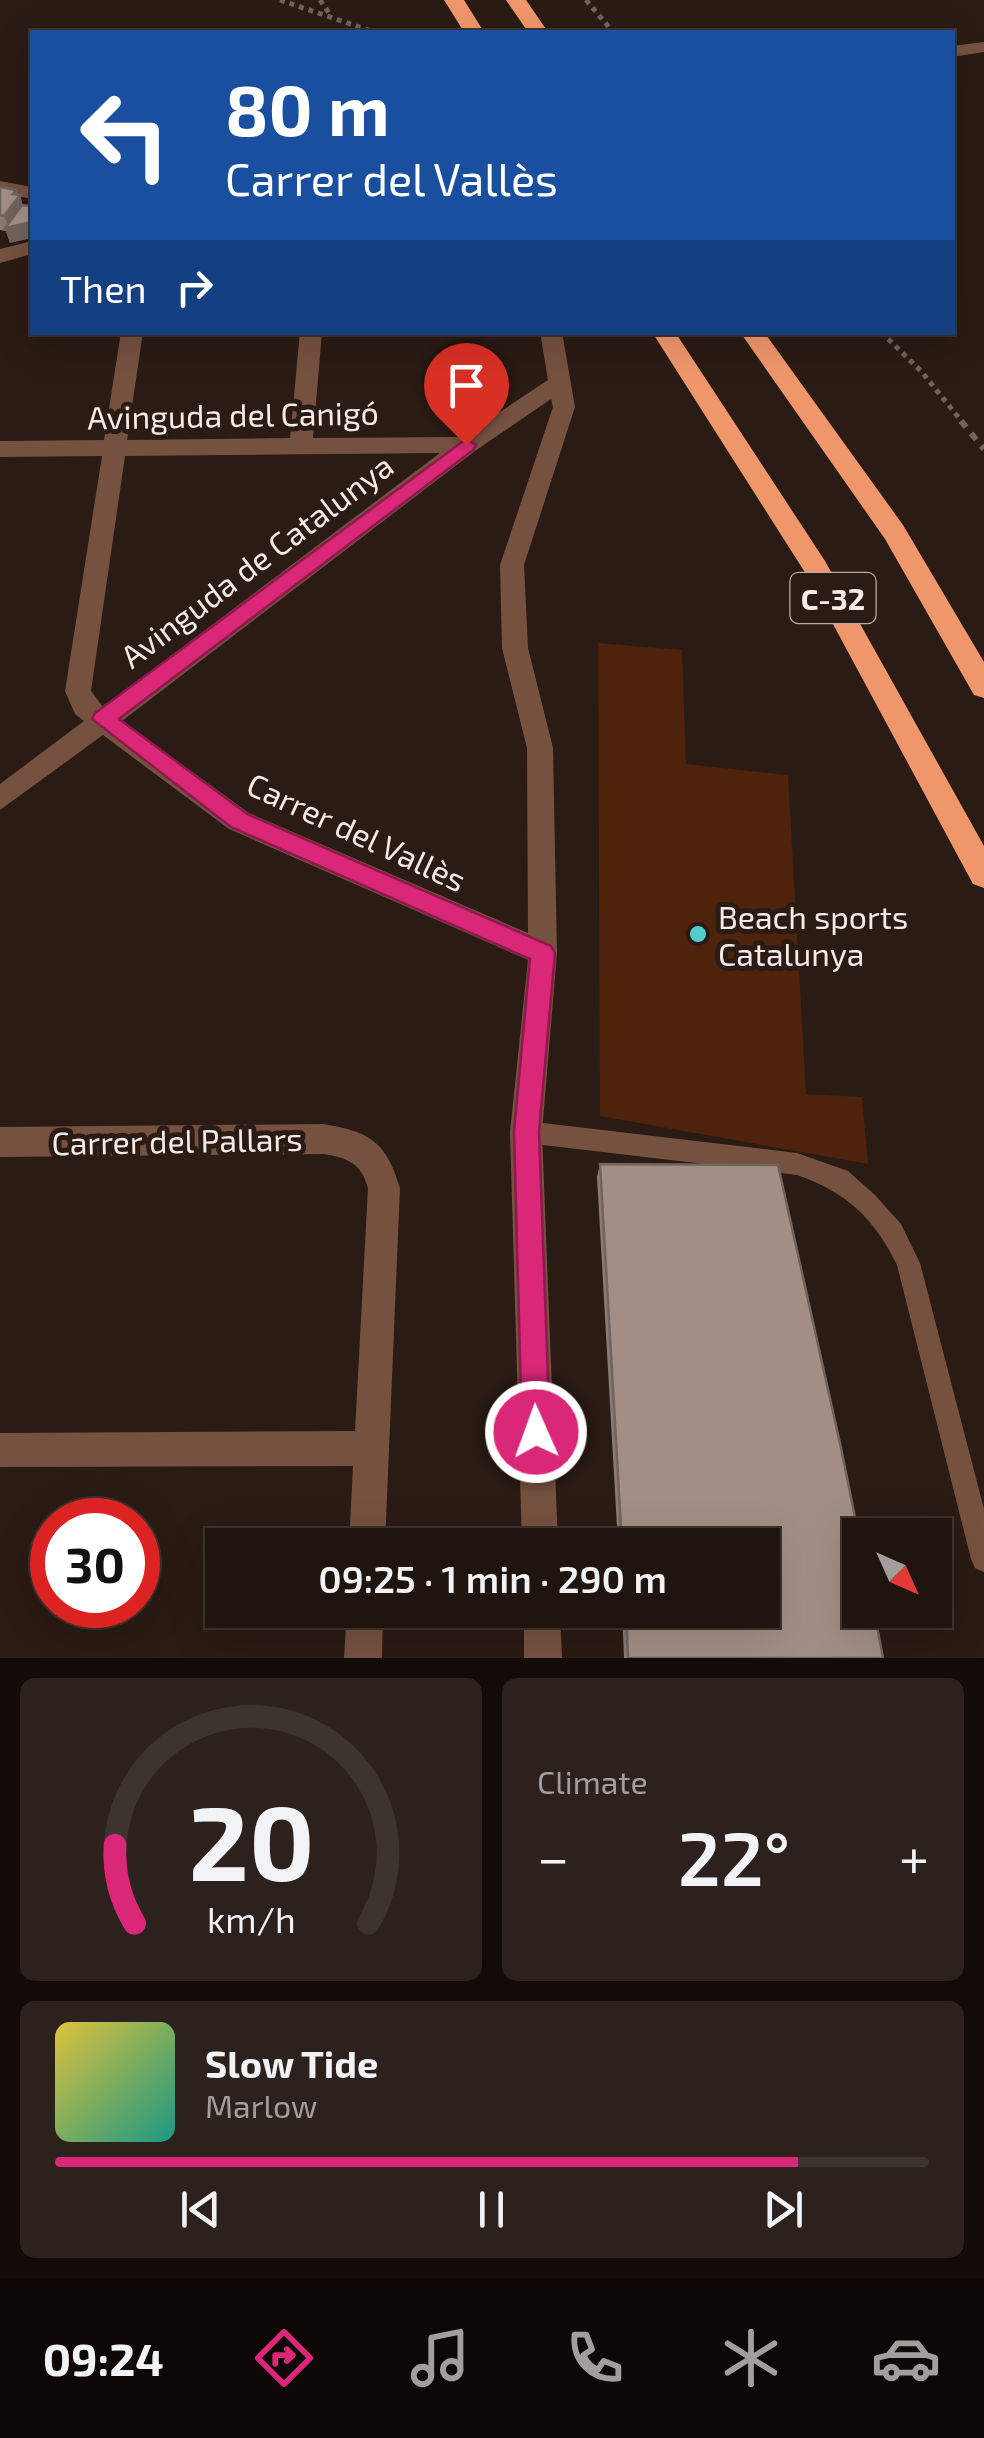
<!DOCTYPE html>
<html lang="en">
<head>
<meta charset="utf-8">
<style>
  :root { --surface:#20140f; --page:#2d211d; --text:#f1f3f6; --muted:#a29e9e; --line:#3d332f; --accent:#db2777 }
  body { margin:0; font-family:"Exo 2",sans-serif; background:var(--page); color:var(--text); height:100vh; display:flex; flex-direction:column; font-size:38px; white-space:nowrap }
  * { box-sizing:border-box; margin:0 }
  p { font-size:32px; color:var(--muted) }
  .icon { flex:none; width:55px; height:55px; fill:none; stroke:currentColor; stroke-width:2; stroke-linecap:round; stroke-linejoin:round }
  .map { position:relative; height:1658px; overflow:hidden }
  .drawer { display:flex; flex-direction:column; gap:20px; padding:20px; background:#120b08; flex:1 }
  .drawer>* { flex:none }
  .hud { position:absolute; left:30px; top:30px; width:925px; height:305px; border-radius:0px; box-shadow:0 10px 40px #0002,0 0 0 2px var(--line); background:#1a4fa0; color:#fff; overflow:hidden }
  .needle { width:65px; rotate:135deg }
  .tools { position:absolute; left:842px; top:1518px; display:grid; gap:20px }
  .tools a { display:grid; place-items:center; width:110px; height:110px; border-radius:0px; background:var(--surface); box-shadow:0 10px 40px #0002,0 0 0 2px var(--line); font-size:50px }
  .speed { position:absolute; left:30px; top:1498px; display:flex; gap:20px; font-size:50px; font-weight:700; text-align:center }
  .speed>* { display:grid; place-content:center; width:130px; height:130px; border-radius:50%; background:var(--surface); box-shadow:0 10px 40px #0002,0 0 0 2px var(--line); line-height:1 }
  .speed .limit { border:15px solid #d22; background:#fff; color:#111 }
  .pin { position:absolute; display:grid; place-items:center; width:85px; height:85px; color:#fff; margin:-102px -42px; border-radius:50% 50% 50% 0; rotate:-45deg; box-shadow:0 0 10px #0007 }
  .pin .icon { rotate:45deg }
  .me { position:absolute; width:110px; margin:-55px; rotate:358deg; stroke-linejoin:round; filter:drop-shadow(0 0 8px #0008) }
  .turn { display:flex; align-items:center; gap:35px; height:210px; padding:0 30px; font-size:45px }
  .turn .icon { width:130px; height:130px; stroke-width:2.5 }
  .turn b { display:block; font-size:70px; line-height:85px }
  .then { display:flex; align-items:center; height:95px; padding:0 30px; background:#0003; gap:20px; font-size:38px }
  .big { font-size:75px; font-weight:600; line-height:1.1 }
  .drawer .widget { flex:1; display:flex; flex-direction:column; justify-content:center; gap:15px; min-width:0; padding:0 35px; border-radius:15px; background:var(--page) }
  .drawer .dial { align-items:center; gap:0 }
  .dial svg { height:260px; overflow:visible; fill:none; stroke:var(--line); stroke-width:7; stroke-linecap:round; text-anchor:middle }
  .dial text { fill:var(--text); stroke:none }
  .song { display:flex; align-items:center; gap:30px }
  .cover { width:120px; height:120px; border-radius:15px; background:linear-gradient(135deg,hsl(50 70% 55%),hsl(170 70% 35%)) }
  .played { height:10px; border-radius:5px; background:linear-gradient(90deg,var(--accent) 85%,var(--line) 85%) }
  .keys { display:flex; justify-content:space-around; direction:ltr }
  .heat { display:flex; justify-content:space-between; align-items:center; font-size:55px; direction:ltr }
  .drawer .tiles { flex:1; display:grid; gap:20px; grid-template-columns:1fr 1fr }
  .widget:last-child { grid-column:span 2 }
  .trip { position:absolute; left:205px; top:1528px; width:575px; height:100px; border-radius:0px; background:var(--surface); box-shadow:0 10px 40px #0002,0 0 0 2px var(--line); font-weight:600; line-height:100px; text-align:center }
  .tab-bar { display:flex; height:160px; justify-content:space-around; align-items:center; background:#0d0806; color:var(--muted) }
  .tab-bar .icon { width:70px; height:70px }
  .tab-bar .selected { color:var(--accent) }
  .tab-bar b { font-size:45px; color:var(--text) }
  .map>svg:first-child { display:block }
  .green { fill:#4e220b }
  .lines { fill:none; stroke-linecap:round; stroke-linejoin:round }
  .path-far1 { stroke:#70625c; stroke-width:5; stroke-dasharray:5 5; stroke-linecap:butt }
  .path { stroke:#70625c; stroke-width:6; stroke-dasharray:8 8; stroke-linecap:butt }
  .service { fill:#765140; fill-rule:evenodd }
  .minor { fill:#765140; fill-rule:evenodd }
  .motorway { fill:#f0966b; fill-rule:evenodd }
  .wall { fill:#8b7a72 }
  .shaded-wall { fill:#71635d }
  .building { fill:#a28e85; stroke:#71635d; stroke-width:2.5 }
  .route { fill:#db2777; stroke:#8e194d; stroke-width:2.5 }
  .poi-dot { fill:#52cdd0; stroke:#2a1b14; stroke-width:4 }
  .labels { text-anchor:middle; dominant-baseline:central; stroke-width:10; stroke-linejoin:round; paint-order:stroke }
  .shield { fill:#2a1b14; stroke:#b9ada7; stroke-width:2.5 }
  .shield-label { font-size:30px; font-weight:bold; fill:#f6ebe6 }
  .street-label { font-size:32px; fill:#f6ebe6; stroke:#2a1b14 }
  .poi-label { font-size:32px; fill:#f6ebe6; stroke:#2a1b14; text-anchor:start }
</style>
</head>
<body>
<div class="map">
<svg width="984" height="1658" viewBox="0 0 984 1658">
  <rect width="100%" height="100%" fill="#2a1b14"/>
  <path class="green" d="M598,643L682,650L686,764L788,775L806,1094L862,1097L868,1164L600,1116Z"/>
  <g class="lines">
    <g class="path-far1">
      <path d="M280,0L374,32"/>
      <path d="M320,0L331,16"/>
      <path d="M586,0L613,32"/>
      <path d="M881,332L921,371L963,423"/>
    </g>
    <path class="path" d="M961,421L984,449"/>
    <path class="service" d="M526,1121L797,1153L848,1171L875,1195L901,1224L920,1263L984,1509V1572L975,1568L971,1559L897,1265C874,1218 846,1192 797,1175L526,1143L518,1140L515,1132L518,1124Z"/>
    <g class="minor">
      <path d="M984,42V52L952,57V46Z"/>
      <path d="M0,181L32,187V199L0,193Z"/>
      <path d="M32,241V254L0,263V249Z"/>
      <path d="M121,332H143L127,440L290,438L300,332H322L313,438L462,437L548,380L540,332H562L575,407L524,565L528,648L553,748L557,953L542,1132L558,1545H522L510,1132L528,960L229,829L103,735L0,810V784L84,721L75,714L65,691L102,456L0,457V441L104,440ZM551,399L553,407L500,565L502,648L527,748L528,933L249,813L122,721L475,451ZM440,453L103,707L91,691L125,456Z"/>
      <path d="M323,1124C370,1132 386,1141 400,1188L385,1545H349L353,1466L0,1467V1433L355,1431L368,1188C361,1163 348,1158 323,1154L0,1157V1127Z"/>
      <path d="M347,1610H383L382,1658H344Z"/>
      <path d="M524,1610H560L562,1658H524Z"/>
    </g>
    <g class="motorway">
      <path d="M444,0H464L484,32H464Z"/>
      <path d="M506,0H526L548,32H528Z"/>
      <path d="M652,332H675L825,561L984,846V888L973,884L806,574Z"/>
      <path d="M740,332H764L903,525L984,662V698L974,695L885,539Z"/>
    </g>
  </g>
  <g class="wall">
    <path d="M0,187L16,190L17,194L20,195L23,206L10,243L6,231L0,230Z"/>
    <path d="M600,1164L883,1658H624L622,1610H762V1545H618L597,1177Z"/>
  </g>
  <path class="shaded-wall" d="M16,190L18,197L20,195L24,210L32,222V238L10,243L5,228L8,227L4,216Z"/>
  <g class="building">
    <path d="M0,187L16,190L13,194L20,195L4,216L0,215Z"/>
    <path d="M32,200V222L5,228L22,205L28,206Z"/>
    <path d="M600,1164L778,1165L841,1448L860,1542V1610H874L883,1658H628L626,1610H762V1545H622Z"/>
  </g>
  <path class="route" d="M466,439L476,445L473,450L119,719L247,814L551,946L555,953L539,1132L550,1432L546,1442L536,1447L526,1442L522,1432L514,1132L530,959L231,827L92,719L95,713Z"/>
  <circle class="poi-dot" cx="698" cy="934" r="10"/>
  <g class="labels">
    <rect class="shield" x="790.5" y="573" width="85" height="50" rx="8"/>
    <g class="shield-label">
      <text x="833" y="598">C-32</text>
    </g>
    <g class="street-label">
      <text transform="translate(233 414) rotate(-1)">Avinguda del Canigó</text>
      <text transform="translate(256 560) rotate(-37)">Avinguda de Catalunya</text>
      <text transform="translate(357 831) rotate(25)">Carrer del Vallès</text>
      <text transform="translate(177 1140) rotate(-1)">Carrer del Pallars</text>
    </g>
    <g class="poi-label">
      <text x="718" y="916">Beach sports<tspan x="718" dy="37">Catalunya</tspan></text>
    </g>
  </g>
</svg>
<div class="tools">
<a><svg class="needle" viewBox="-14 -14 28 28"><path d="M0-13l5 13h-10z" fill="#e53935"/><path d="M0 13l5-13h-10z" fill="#a29e9e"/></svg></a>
</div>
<div class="speed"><div class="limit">30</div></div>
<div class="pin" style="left:466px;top:445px;background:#d93025"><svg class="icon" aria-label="arrive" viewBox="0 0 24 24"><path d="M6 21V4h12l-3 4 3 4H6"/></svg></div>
<svg class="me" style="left:536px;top:1432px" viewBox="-20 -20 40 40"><circle r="17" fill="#db2777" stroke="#fff" stroke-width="3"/><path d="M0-11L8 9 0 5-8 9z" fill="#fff"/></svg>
<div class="trip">09:25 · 1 min · 290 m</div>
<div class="hud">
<div class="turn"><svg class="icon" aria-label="left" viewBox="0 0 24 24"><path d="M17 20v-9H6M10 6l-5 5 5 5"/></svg><div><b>80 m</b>Carrer del Vallès</div></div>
<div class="then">Then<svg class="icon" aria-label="right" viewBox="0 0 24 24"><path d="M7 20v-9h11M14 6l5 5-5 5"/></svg></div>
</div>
</div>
<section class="drawer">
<div class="tiles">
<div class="widget dial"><svg viewBox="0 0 100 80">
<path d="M14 69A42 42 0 1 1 86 69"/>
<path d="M14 69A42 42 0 0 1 8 45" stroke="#db2777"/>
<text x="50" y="56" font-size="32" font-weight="700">20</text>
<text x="50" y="72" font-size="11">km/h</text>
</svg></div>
<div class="widget"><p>Climate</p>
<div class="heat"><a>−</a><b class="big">22°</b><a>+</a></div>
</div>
<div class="widget">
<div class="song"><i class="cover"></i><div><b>Slow Tide</b><p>Marlow</p></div></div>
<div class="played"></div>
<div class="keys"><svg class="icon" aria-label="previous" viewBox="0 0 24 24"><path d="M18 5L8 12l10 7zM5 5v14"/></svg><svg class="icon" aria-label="pause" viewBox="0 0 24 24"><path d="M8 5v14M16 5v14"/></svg><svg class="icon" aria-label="next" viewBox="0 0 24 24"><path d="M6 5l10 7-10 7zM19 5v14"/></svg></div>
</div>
</div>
</section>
<nav class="tab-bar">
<b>09:24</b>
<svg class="icon selected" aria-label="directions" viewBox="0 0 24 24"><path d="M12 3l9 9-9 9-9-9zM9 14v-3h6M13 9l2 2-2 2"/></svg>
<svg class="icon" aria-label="music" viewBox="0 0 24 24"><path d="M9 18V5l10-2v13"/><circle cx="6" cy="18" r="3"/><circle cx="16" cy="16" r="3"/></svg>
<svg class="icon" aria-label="phone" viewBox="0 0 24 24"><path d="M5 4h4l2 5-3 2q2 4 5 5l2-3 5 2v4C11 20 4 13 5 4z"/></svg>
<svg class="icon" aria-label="climate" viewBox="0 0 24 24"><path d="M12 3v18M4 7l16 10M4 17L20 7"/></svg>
<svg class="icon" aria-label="car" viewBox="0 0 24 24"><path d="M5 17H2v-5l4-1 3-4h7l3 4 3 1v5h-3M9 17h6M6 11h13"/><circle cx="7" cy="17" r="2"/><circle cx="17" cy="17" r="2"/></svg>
</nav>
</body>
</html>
